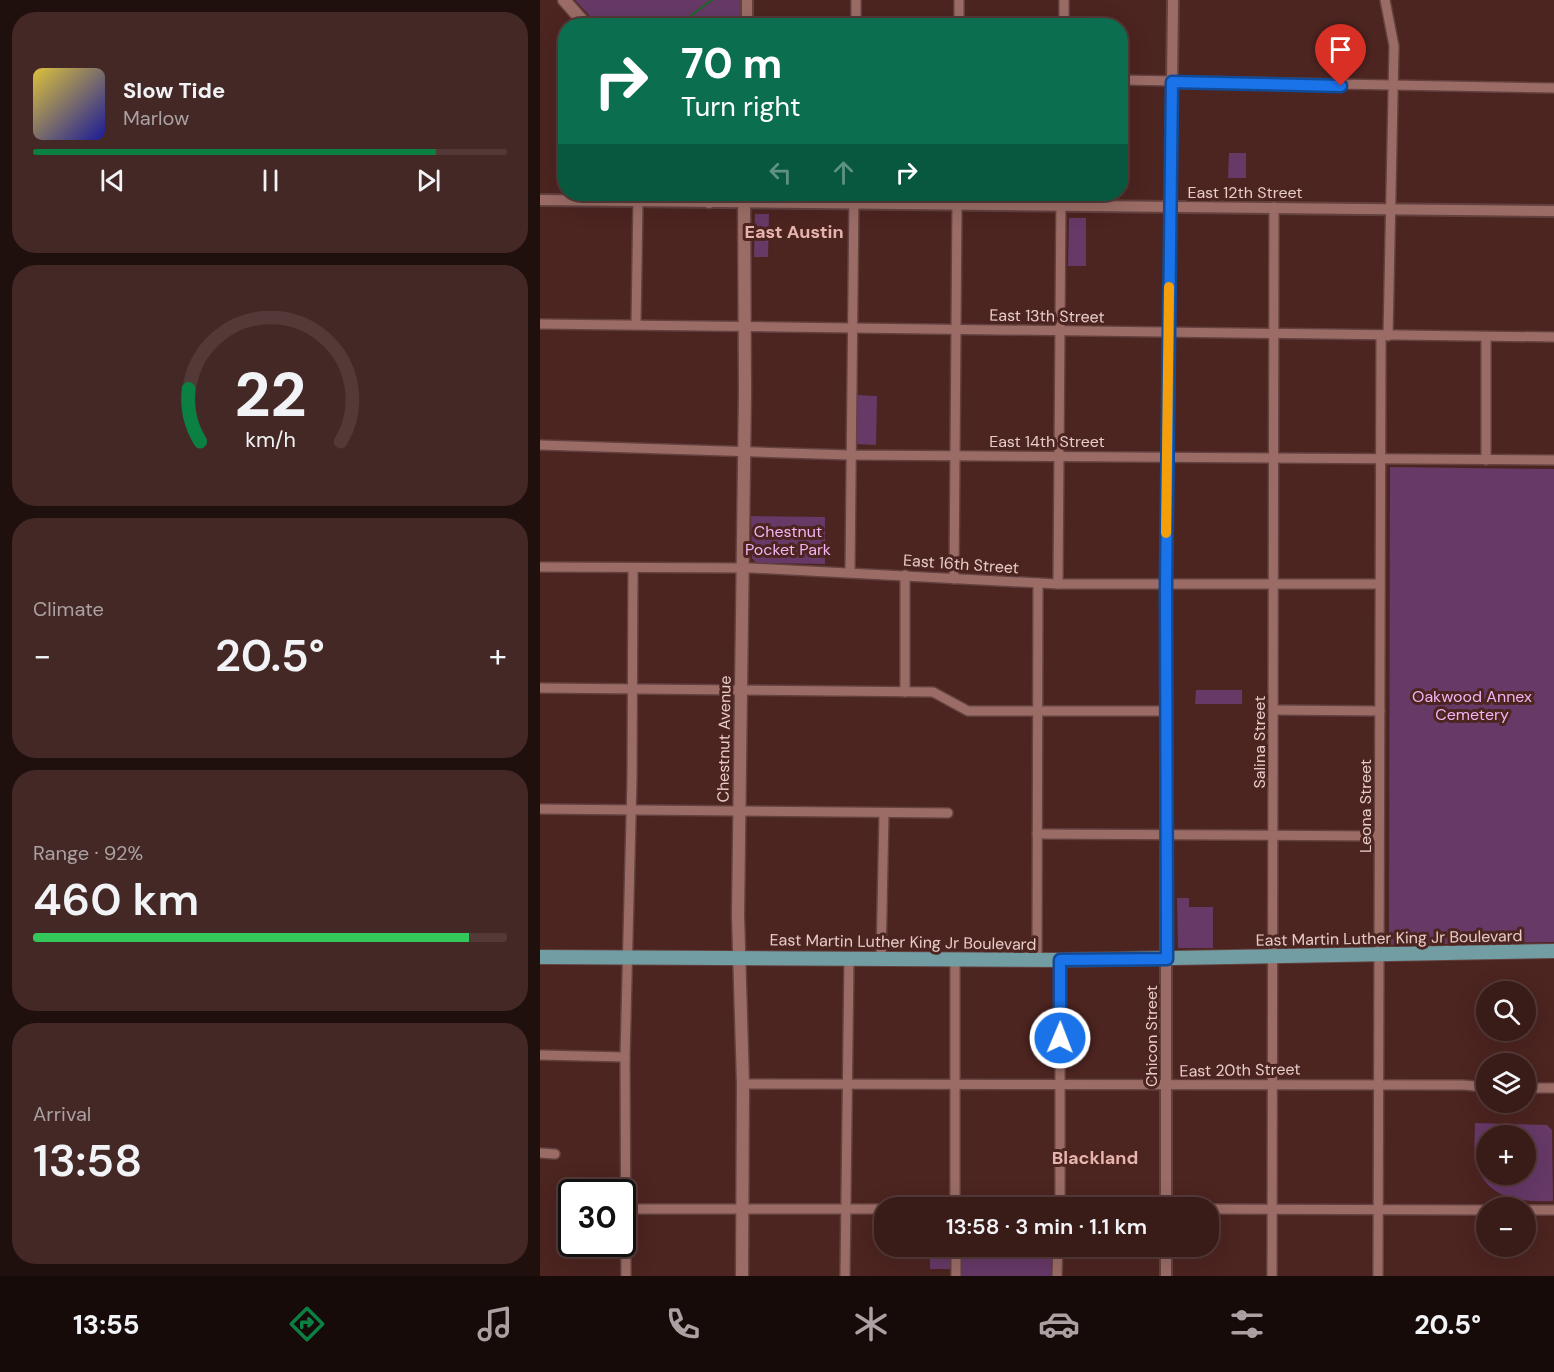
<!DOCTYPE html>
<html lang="en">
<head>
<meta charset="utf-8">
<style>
  :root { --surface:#391b18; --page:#442825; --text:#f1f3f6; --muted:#aba1a2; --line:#533937; --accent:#0b8043 }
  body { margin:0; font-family:"DM Sans",sans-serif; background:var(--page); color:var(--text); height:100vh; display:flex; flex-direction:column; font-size:22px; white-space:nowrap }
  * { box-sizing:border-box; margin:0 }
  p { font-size:20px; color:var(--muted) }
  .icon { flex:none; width:33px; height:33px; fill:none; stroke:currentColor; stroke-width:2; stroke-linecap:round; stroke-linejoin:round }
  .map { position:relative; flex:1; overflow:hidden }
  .side { display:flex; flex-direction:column; gap:12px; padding:12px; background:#1f0f0d; width:540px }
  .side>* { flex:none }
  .guide { position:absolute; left:18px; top:18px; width:570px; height:183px; border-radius:24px; box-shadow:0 6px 24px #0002,0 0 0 2px var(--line); background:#0b6e4f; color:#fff; overflow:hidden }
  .buttons { position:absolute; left:936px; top:981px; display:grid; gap:12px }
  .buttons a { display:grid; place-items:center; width:60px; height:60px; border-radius:50%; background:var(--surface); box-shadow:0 6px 24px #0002,0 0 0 2px var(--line); font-size:30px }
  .speed { position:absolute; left:18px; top:1179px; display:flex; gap:12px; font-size:30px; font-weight:700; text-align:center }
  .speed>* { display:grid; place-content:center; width:78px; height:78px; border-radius:50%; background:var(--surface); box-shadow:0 6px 24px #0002,0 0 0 2px var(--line); line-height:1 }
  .speed .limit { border:3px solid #111; border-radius:9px; background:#fff; color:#111 }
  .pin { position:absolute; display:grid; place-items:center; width:51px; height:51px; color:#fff; margin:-62px -26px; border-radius:50% 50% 50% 0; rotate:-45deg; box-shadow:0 0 6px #0007 }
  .pin .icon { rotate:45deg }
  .me { position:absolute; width:66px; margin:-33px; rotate:1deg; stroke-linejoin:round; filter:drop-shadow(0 0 4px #0008) }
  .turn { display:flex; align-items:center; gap:21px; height:126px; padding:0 24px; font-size:27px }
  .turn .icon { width:78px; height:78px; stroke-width:2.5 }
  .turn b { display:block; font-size:42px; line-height:51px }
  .lanes { display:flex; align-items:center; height:57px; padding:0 24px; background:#0003; justify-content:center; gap:30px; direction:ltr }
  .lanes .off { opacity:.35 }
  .big { font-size:45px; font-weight:600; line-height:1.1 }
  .side .tile { flex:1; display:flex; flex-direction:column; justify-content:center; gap:9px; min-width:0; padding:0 21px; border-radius:24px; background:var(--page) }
  .side .dial { align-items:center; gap:0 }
  .dial svg { height:156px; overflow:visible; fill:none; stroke:var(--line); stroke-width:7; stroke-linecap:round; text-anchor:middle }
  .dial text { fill:var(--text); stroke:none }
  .song { display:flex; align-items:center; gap:18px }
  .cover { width:72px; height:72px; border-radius:9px; background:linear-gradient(135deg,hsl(50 70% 55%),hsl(240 70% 35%)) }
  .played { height:6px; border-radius:3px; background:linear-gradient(90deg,var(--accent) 85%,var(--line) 85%) }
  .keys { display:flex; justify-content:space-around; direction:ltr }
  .heat { display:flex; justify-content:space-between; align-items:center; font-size:33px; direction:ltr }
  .charge { height:9px; border-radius:4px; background:linear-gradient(90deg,#34c759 92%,var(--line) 0) }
  .trip { position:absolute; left:334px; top:1197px; width:345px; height:60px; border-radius:24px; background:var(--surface); box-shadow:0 6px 24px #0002,0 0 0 2px var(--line); font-weight:600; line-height:60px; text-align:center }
  .menu { display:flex; height:96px; justify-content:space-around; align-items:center; background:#170b0a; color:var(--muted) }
  .menu .icon { width:42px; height:42px }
  .menu .current { color:var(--accent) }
  .menu b { font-size:27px; color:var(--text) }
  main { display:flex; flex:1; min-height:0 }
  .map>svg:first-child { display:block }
  .green { fill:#663967; fill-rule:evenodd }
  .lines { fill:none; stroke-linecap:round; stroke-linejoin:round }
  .stream { stroke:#1c6829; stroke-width:2 }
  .minor-casing { stroke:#63413f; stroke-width:12 }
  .tertiary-casing { stroke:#63413f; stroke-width:14 }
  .secondary-casing { stroke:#63413f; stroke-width:15 }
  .primary-casing { stroke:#63413f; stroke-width:16 }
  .minor { stroke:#9b6c66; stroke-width:9 }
  .tertiary { stroke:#9b6c66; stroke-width:10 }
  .secondary { stroke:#9b6c66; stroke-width:12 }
  .primary { stroke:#729da3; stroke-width:14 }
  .route-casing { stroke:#114b97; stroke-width:15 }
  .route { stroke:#1a73e8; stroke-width:10 }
  .slow { stroke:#f59e0b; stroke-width:10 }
  .labels { text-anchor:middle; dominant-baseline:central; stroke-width:6; stroke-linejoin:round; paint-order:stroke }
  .street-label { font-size:16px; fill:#e7ccc9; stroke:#4c2420 }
  .park-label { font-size:16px; fill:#f3b4f4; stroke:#4c2420 }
  .neighbourhood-label { font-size:18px; font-weight:bold; fill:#e7b3ad; stroke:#4c2420 }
</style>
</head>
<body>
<main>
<section class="side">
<div class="tile">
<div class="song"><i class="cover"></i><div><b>Slow Tide</b><p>Marlow</p></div></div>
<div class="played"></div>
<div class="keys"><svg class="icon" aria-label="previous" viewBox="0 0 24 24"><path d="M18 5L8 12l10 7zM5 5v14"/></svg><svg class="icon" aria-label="pause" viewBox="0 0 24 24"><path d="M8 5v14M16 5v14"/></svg><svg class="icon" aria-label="next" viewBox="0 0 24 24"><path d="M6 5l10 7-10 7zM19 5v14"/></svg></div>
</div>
<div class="tile dial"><svg viewBox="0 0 100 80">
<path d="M14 69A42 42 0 1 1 86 69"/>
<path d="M14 69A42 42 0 0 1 8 42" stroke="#0b8043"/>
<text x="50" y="56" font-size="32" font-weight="700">22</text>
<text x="50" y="72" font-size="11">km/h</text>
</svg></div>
<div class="tile"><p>Climate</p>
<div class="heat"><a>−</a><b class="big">20.5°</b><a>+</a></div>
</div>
<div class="tile"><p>Range · 92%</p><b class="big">460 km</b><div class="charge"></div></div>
<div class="tile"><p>Arrival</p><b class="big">13:58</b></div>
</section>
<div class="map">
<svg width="1014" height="1276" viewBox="0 0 1014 1276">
  <rect width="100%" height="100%" fill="#4c2420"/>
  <g class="green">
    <path d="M35,0H201V25H58Z"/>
    <path d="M689,153H706V178H688Z"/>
    <path d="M215,214H229L228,257H214Z"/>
    <path d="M529,218H546V266H528Z"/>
    <path d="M316,395L337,396L336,445L316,444Z"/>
    <path d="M850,467L1014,469V942L849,945Z"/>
    <path d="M211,516L285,517V564L216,563L212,558Z"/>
    <path d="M656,690H702V704H655Z"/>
    <path d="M637,898H649V907H673V948H638Z"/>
    <path d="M935,1123L1007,1125L1012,1130L1013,1201C980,1202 946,1200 936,1162C933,1150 935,1135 935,1123ZM946,1136H986V1174H946Z"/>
    <rect x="390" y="1247" width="22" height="22"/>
    <rect x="421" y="1247" width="92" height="29"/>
  </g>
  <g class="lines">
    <path class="stream" d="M137,26L172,0"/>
    <g class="minor-casing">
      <g id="minor">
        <path d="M845,0L854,46L848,336"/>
        <path d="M419,15V0"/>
        <path d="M316,26V0"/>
        <path d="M524,26V0"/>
        <path d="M580,80L1014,88"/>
        <path d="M0,324L1014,337"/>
        <path d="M96,324L98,201"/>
        <path d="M0,445L309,455L1014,460"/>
        <path d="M946,460V337"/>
        <path d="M0,567L211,568L518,584H840"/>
        <path d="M310,572L314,194"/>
        <path d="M414,579L417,204"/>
        <path d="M518,584L521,194"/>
        <path d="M0,688L393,692L428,711H626"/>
        <path d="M365,692V575"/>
        <path d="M734,710L840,711"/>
        <path d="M0,809L408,813"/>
        <path d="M497,834L839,836"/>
        <path d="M341,959L344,813"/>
        <path d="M497,960L498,583"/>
        <path d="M0,1055L85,1057"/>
        <path d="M203,1084L923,1085L946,1087"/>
        <path d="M986,1088H1014"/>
        <path d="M0,1153L15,1154"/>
        <path d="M415,1208V960"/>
        <path d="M520,1208V960"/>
        <path d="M86,1209H345"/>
        <path d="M669,1209L946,1210"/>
        <path d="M986,1210H1014"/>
        <path d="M86,1276L85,1057L92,778L93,568"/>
        <path d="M305,1276L309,959"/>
        <path d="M416,1276V1246"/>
        <path d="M517,1276L518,1246"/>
        <path d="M732,1276L734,207"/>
        <path d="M838,1276L841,335"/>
      </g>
    </g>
    <g class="tertiary-casing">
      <g id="tertiary">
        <path d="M207,26V0"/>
        <path d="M0,200L1014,211"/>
        <path d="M626,1208V584L633,0"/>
        <path d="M626,1246V1276"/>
      </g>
    </g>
    <g class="secondary-casing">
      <g id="secondary">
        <path d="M24,0L47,26"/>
        <path d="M169,202L177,194"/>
        <path d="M202,1276L203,1084L198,915L205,391L204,194"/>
      </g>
    </g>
    <g class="primary-casing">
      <path id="primary" d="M0,957L520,960L1014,951"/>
    </g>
    <use href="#minor" class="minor"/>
    <use href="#tertiary" class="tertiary"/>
    <use href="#secondary" class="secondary"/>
    <use href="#primary" class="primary"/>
  </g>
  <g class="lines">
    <g class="route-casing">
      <path id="route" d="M520,1038V960L627,959L626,584L632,82L801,86"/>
    </g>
    <use href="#route" class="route"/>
    <path class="slow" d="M626,533L629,287"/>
  </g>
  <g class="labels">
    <g class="street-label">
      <text x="705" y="192">East 12th Street</text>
      <text transform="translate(507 316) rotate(1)">East 13th Street</text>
      <text x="507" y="441">East 14th Street</text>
      <text transform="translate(421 564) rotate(4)">East 16th Street</text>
      <text transform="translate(184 739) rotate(-89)">Chestnut Avenue</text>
      <text transform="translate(719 742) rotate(-90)">Salina Street</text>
      <text transform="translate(825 806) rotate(-90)">Leona Street</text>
      <text transform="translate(849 938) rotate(-1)">East Martin Luther King Jr Boulevard</text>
      <text transform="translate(363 942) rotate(1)">East Martin Luther King Jr Boulevard</text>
      <text transform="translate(611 1036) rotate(-90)">Chicon Street</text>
      <text transform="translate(700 1070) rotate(-1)">East 20th Street</text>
    </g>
    <g class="park-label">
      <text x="248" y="531">Chestnut<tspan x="248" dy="18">Pocket Park</tspan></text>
      <text x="932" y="696">Oakwood Annex<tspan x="932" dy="18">Cemetery</tspan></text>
    </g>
    <g class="neighbourhood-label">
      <text x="254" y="232">East Austin</text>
      <text x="555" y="1158">Blackland</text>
    </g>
  </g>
</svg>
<div class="buttons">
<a><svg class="icon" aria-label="search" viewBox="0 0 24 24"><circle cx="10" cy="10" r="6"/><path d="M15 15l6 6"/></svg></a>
<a><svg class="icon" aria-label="layers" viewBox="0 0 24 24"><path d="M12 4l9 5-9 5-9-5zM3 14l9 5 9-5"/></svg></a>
<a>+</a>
<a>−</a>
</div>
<div class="speed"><div class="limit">30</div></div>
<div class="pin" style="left:801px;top:86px;background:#d93025"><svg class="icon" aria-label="arrive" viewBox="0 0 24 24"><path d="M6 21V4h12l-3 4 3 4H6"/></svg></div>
<svg class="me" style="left:520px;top:1038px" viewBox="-20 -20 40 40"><circle r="17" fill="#1a73e8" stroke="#fff" stroke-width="3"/><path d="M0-11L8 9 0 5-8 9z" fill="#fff"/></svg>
<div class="trip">13:58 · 3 min · 1.1 km</div>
<div class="guide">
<div class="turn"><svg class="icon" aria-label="right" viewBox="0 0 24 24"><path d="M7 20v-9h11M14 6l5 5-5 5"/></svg><div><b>70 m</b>Turn right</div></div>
<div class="lanes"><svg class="icon off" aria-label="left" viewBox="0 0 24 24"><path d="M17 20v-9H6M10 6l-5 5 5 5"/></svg><svg class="icon off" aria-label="ahead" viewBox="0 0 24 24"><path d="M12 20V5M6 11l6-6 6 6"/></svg><svg class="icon" aria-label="right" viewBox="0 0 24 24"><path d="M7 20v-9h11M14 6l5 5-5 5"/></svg></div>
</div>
</div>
</main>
<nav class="menu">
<b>13:55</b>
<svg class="icon current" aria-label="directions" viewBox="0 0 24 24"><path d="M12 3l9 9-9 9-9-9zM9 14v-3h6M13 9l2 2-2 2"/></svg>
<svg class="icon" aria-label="music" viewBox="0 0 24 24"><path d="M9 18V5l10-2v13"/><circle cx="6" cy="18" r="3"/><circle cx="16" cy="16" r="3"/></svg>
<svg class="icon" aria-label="phone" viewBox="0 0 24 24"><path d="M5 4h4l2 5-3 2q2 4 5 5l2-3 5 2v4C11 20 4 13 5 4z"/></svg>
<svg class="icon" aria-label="climate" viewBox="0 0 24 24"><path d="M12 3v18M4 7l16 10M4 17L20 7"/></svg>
<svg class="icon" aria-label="car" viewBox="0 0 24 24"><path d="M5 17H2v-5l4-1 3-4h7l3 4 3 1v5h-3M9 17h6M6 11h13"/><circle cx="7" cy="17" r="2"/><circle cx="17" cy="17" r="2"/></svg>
<svg class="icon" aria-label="filters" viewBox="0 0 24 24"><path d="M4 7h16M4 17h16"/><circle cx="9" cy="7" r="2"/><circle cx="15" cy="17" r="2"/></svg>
<b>20.5°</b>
</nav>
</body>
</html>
